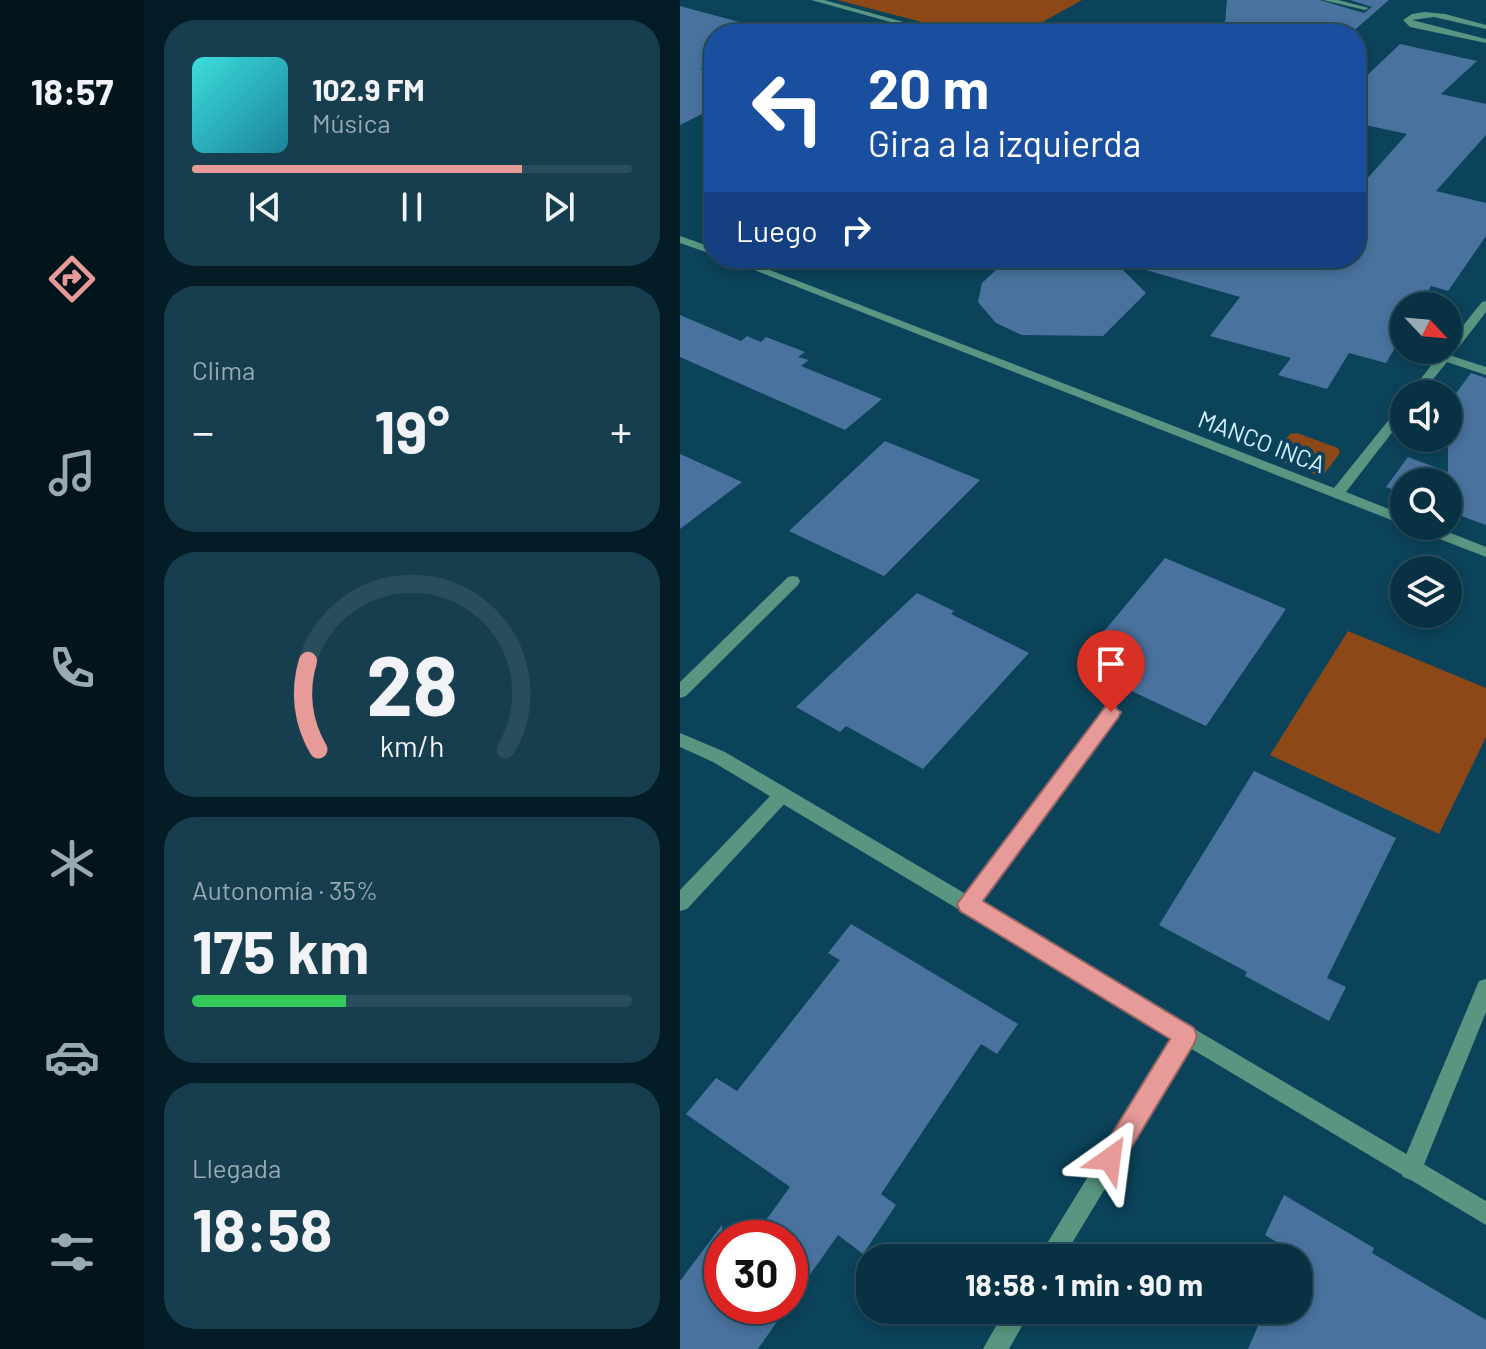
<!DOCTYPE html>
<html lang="es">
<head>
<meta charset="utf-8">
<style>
  :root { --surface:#083244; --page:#163e4f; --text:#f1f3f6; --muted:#98aab2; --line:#294d5d; --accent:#e69b98 }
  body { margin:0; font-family:Barlow,sans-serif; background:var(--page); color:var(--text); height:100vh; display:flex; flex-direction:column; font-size:30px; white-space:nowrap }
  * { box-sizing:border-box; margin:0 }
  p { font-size:26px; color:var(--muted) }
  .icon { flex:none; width:44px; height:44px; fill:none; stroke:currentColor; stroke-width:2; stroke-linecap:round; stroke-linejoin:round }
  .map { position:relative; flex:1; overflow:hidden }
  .panel { display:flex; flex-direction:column; gap:20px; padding:20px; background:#041c25; width:536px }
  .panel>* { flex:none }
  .top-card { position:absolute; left:24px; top:24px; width:662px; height:244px; border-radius:32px; box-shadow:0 4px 12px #0003,0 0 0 2px var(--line); background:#1a4fa0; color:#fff; overflow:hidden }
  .needle { width:52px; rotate:116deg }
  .buttons { position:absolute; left:710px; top:292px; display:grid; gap:16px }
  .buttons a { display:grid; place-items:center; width:72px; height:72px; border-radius:50%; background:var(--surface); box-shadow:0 4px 12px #0003,0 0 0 2px var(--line); font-size:40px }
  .speed { position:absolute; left:24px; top:1220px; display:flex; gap:16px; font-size:40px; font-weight:700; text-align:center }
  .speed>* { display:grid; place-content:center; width:104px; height:104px; border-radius:50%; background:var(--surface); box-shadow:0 4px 12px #0003,0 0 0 2px var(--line); line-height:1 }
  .speed .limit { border:12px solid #d22; background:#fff; color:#111 }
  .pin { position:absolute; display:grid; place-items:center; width:68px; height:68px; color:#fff; margin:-82px -34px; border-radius:50% 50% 50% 0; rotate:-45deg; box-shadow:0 0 8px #0007 }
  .pin .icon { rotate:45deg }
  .me { position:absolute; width:88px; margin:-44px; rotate:31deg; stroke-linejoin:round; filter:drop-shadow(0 0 6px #0008) }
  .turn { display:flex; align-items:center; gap:28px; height:168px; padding:0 32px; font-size:36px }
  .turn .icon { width:104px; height:104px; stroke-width:2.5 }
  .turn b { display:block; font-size:56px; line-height:68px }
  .then { display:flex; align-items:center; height:76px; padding:0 32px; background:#0003; gap:16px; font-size:30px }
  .big { font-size:60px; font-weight:700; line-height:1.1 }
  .panel .widget { flex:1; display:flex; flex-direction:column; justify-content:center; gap:12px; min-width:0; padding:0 28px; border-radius:32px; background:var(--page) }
  .panel .dial { align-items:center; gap:0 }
  .dial svg { height:208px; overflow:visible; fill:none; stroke:var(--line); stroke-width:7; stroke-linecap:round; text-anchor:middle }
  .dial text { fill:var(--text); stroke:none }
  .song { display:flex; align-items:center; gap:24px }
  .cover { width:96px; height:96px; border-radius:12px; background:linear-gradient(135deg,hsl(180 70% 55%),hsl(190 70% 35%)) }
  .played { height:8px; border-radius:4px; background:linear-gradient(90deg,var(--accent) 75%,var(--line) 75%) }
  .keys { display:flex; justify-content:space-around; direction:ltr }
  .heat { display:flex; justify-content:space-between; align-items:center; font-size:44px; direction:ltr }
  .charge { height:12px; border-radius:6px; background:linear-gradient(90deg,#34c759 35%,var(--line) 0) }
  .trip { position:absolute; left:176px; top:1244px; width:456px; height:80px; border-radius:32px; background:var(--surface); box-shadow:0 4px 12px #0003,0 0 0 2px var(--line); font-weight:700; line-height:80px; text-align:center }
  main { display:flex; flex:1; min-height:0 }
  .tabs { display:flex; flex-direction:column; width:144px; justify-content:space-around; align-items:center; background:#03141b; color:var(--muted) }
  .tabs .icon { width:56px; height:56px }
  .tabs .active { color:var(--accent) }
  .tabs b { font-size:36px; color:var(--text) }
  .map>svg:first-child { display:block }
  .green { fill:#8d4817 }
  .building { fill:#49729e }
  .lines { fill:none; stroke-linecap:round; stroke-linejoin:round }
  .service { fill:#589682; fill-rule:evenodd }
  .minor { fill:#589682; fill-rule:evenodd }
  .route { fill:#e69b98; stroke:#966563; stroke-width:2 }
  .labels { text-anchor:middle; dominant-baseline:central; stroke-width:8; stroke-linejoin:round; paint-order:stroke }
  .street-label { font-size:24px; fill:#d6f0fe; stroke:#0b435a }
</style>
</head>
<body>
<main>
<nav class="tabs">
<b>18:57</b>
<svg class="icon active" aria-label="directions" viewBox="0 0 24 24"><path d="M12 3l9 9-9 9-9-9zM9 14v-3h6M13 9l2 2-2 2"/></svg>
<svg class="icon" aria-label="music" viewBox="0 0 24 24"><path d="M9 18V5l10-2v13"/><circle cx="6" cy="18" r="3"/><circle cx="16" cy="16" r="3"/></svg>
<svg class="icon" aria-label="phone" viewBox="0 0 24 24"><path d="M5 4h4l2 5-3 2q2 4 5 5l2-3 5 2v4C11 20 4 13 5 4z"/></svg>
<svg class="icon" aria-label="climate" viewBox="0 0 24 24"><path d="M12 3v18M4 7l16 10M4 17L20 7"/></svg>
<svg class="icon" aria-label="car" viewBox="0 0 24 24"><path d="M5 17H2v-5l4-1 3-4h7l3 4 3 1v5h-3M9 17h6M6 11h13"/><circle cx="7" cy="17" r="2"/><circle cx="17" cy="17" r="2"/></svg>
<svg class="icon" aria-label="filters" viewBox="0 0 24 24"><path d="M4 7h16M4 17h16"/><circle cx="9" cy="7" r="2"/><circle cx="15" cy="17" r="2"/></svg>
</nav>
<section class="panel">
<div class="widget">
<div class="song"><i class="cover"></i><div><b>102.9 FM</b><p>Música</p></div></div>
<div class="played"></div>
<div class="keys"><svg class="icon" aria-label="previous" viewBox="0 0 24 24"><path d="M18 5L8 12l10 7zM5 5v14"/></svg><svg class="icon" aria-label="pause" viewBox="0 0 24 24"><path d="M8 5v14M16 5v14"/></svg><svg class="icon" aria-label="next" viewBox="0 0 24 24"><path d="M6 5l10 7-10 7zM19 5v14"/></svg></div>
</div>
<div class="widget"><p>Clima</p>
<div class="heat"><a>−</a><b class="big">19°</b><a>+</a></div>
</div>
<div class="widget dial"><svg viewBox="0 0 100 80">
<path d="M14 69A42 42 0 1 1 86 69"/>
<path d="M14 69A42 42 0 0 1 10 35" stroke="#e69b98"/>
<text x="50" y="56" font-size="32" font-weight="700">28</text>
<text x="50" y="72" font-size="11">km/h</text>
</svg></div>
<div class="widget"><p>Autonomía · 35%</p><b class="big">175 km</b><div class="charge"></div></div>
<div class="widget"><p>Llegada</p><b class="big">18:58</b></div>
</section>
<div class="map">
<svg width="806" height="1349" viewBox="0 0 806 1349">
  <rect width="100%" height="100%" fill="#0b435a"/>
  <g class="green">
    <path d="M157,0H402L341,34H288Z"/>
    <path d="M617,433L658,448L660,453L644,474L637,475L595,459L592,455L610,434Z"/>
    <path d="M668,631L806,688V737L759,834L590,755Z"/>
  </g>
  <g class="building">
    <path d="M547,0H640L684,13L692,7L670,0H709L670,34H544Z"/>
    <path d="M0,6L96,32L34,34V62L20,69L34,73V108L0,125Z"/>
    <path d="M720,44L797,61L761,94L806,104V135L756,191L806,203V236L768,291L751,286L740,306H724V333L706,363L669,353L647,389L598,375L611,358L530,336L560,297L459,268L460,258H676V191L727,134L676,123V86Z"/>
    <path d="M337,258H431L466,293L423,336L342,335L316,323L298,302L302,283L318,268Z"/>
    <path d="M0,315L61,341L67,336L81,342L86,337L125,352L118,357L129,360L121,366L202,399L165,430L0,357Z"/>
    <path d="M791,373L806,378V525L768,511V482H724V494L706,487L728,457L768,472V404Z"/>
    <path d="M205,441L300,480L204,576L109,531Z"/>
    <path d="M0,454L62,482L0,529Z"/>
    <path d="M485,558L606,609L526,726L396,665Z"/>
    <path d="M237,593L274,611L271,614L349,653L243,769L166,726L160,732L116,707Z"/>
    <path d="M574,771L716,838L647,978L666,987L649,1021L565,976L567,972L479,925Z"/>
    <path d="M171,924L338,1024L317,1054L301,1044L201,1194L216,1205L183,1254L158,1235L110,1303V1238H73L110,1187L6,1114L36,1078L57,1091L160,960L148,953Z"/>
    <path d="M604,1195L694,1248L692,1253L806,1320V1349H568L585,1310H618V1258H607L610,1250L585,1235Z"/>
    <path d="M42,1225V1306H108L78,1349H0V1281Z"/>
  </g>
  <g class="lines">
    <g class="service">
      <path d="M131,0H144L267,34H254Z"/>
      <path d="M643,0H658L689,8L685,10Z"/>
      <path d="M431,706L437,707L439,712L437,717L295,910L288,912L281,910L279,904L281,898L425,707Z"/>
      <path d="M102,788L108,790L111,795L108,800L7,909L0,911V890L96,790Z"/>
      <path d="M806,979V1012L739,1177L731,1180L723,1177L720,1169L799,981Z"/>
    </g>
    <g class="minor">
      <path d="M744,12L765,14L806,25V29L754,17L732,20L806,39V43L730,27L723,20L732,14Z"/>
      <path d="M0,236L34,248V255L0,243Z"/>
      <path d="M44,258H59L654,488L720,406L724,405V417L666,492L724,515V525Z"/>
      <path d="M806,301V312L772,356L806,367V375L767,362L741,394H729L763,350H768V344L802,302Z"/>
      <path d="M732,526H753L806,547V557L734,529Z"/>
      <path d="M113,576L118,577L120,581L118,585L6,696L0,698V682L108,577Z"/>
      <path d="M0,733L45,752L806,1201V1225L510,1048L383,1258H358L493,1038L33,762L0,747Z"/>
      <path d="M325,1310H351L329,1349H303Z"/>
    </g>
  </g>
  <path class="route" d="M431,705L441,712L438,718L303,901L514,1028L517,1036L514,1044L439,1168L430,1172L422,1168L418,1159L422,1150L490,1039L280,911L277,904L425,707Z"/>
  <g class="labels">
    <g class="street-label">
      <text transform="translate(582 441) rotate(21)">MANCO INCA</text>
    </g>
  </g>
</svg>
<div class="buttons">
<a><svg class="needle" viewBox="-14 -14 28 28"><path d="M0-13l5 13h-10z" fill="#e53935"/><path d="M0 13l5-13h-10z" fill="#98aab2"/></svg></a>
<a><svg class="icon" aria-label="sound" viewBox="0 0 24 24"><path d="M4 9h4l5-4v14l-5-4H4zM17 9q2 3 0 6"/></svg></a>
<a><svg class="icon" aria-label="search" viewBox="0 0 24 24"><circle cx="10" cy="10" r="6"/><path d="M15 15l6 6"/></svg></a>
<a><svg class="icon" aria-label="layers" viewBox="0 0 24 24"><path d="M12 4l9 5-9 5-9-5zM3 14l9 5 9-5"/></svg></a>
</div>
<div class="speed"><div class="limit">30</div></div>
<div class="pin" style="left:431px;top:712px;background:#d93025"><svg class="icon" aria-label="arrive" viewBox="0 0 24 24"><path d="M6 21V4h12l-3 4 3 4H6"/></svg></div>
<svg class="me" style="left:430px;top:1159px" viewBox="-20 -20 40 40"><path d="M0-17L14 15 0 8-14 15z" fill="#e69b98" stroke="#fff" stroke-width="4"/></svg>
<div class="trip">18:58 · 1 min · 90 m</div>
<div class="top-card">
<div class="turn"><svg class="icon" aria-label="left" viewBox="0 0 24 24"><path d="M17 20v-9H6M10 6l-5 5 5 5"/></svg><div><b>20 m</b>Gira a la izquierda</div></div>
<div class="then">Luego<svg class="icon" aria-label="right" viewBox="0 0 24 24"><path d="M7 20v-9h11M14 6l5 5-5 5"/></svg></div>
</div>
</div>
</main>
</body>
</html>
